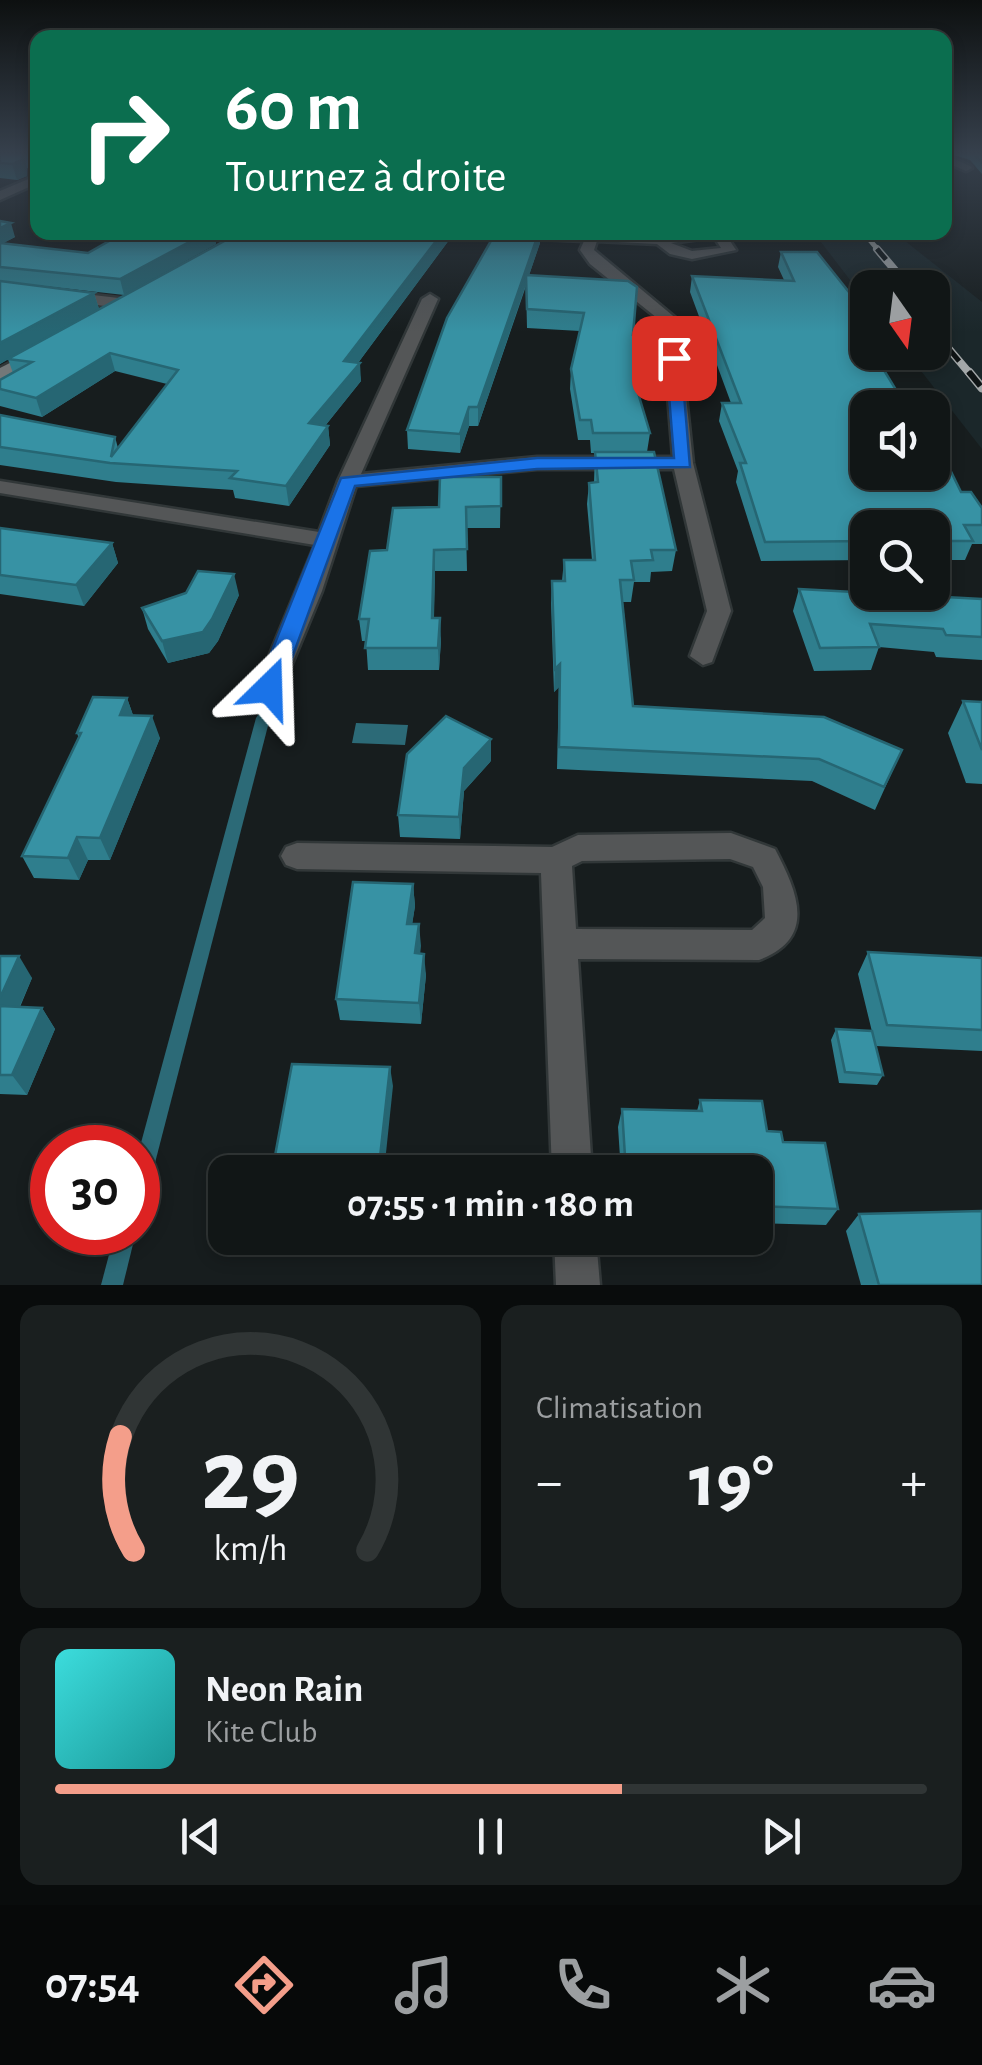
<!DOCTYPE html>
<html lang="fr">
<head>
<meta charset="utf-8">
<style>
  :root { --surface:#111616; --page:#1a1f1f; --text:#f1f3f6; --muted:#9c9fa1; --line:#303535; --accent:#f49e8a }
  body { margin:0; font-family:"Alegreya Sans",sans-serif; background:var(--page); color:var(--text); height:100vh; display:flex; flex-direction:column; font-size:38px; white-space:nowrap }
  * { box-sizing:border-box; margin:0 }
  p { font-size:32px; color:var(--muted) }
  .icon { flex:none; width:55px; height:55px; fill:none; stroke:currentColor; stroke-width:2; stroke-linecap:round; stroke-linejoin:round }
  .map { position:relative; height:1285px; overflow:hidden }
  .sheet { display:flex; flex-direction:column; gap:20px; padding:20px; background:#090c0c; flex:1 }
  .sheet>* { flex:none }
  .hud { position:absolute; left:30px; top:30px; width:922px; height:210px; border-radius:20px; box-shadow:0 5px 15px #0003,0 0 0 2px var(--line); background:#0b6e4f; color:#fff; overflow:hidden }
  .needle { width:65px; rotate:166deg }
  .fabs { position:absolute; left:850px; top:270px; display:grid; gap:20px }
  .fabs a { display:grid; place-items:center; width:100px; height:100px; border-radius:20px; background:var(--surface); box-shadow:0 5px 15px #0003,0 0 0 2px var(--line); font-size:50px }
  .speed { position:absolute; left:30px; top:1125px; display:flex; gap:20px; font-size:50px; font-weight:700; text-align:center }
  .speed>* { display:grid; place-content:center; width:130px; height:130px; border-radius:50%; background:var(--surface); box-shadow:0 5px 15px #0003,0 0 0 2px var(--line); line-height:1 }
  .speed .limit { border:15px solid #d22; background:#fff; color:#111 }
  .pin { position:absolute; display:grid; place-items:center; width:85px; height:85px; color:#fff; margin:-42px; border-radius:20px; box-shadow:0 5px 15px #0006 }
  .me { position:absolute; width:110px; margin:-55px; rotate:22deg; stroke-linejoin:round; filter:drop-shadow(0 0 8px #0008) }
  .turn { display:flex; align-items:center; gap:35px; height:210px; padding:0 30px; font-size:45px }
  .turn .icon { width:130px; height:130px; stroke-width:2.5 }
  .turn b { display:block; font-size:70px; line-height:85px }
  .big { font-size:75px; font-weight:700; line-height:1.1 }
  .sheet .tile { flex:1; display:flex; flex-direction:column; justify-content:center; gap:15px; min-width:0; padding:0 35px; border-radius:20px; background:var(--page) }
  .sheet .dial { align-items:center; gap:0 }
  .dial svg { height:260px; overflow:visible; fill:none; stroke:var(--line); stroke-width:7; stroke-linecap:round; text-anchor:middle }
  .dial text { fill:var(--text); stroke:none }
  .song { display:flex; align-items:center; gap:30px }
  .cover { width:120px; height:120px; border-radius:15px; background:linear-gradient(135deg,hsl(180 70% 55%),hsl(180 70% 35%)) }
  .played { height:10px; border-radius:5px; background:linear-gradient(90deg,var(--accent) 65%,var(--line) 65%) }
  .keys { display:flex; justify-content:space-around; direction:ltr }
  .heat { display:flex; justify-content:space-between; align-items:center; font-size:55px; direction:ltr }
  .sheet .tiles { flex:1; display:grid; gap:20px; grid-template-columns:1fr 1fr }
  .tile:last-child { grid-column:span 2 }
  .trip { position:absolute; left:208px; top:1155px; width:565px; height:100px; border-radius:20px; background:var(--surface); box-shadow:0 5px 15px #0003,0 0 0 2px var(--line); font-weight:700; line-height:100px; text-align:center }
  .tabs { display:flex; height:160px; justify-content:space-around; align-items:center; background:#070909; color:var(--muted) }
  .tabs .icon { width:70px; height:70px }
  .tabs .current { color:var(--accent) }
  .tabs b { font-size:45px; color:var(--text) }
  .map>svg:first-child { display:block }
  .built { fill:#1b272a }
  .water { fill:#2c6a77 }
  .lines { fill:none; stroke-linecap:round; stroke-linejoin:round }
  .stream { fill:#2c6a77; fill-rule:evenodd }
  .street-casing { stroke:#313738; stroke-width:5 }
  .secondary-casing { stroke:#313738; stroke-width:5 }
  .street { fill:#545657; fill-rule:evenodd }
  .secondary { fill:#737879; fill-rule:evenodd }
  .rail-far2-casing { stroke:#a4a8a9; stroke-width:5 }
  .rail-far1-casing { stroke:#a4a8a9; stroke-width:8 }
  .rail-casing { stroke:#a4a8a9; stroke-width:9 }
  .rail-far2 { stroke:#0f1415; stroke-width:4; stroke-dasharray:11; stroke-linecap:butt }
  .rail-far1 { stroke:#0f1415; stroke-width:5; stroke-dasharray:14; stroke-linecap:butt }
  .rail { stroke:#0f1415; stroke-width:6; stroke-dasharray:18; stroke-linecap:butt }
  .wall { fill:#2f7e8d }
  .shaded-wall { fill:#266673 }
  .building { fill:#3792a4; stroke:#266673; stroke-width:2.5 }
  .route { fill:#1a73e8; stroke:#114b97; stroke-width:2.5 }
</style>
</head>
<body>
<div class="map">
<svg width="982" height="1285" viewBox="0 0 982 1285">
  <rect width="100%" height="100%" fill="#171d1e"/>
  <path class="built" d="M814,233H895L982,302V449L907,353L932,352V288H868L867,302Z"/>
  <path class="water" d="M356,723L408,725L405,745L352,743Z"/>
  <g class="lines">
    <g class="stream">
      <path d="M263,713L268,715L270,718L148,1190L145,1197L138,1200V1154L256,718L258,715Z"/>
      <path d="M115,1232H136L123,1285H101Z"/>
    </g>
    <g class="street-casing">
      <g id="street">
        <path d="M945,155L970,166L972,168L966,171L945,162Z"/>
        <path d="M38,175V183L0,200V191Z"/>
        <path d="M468,232L661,236L724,232L736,250L692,259L670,254L657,244L597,241L594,250L678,320L693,463L731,611L712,662L703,665L690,656L707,611L674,469H537L356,486L322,591L282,688L278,695H260L256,688L315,545L0,493V481L319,532L338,481L422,299L430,294L438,299L361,474L537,457H673L662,322L590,264L580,250L584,241L474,236ZM714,237L721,248L692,251L671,243Z"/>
        <path d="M0,284L127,299L135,304L127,309L0,292Z"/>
        <path d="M731,833L775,849C797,891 818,938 759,960L578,959L592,1172H552L541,873L297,869L286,865L281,856L286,847L297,843L552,847L578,835ZM730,859L753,867L763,887L765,918L752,930L576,929L572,866L582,861Z"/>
        <path d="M554,1238H596L600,1285H556Z"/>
      </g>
    </g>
    <g class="secondary-casing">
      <path id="secondary" d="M39,348L47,353L45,357L0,380V368Z"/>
    </g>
    <use href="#street" class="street"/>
    <use href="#secondary" class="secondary"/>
    <g class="rail-far2-casing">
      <path id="rail-far2" d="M863,232L879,251"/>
    </g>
    <g class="rail-far1-casing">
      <g id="rail-far1">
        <path d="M877,249L910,288"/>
        <path d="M932,329L971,375"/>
      </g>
    </g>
    <g class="rail-casing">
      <path id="rail" d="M969,372L982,388"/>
    </g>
    <use href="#rail-far2" class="rail-far2"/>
    <use href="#rail-far1" class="rail-far1"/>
    <use href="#rail" class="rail"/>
  </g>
  <g class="wall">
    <path d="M0,152H38V169L27,168V176L17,180L0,178Z"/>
    <path d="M945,152H982V174L970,160Z"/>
    <path d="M0,221L15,237L3,243L88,253L191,232H214L216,244L124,295L35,285L94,293L99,309L264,236L269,232H455L358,363L361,381L325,426H328L330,445L289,506L235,498L233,490L116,482L0,465V415L115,437L118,448L167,384L115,371L42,417L0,406V380L13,373L8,359L0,364Z"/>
    <path d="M496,232H540V243L529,275L633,335L637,387L650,433L647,452L676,550L672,571L651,572L650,582H634L631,602H623L633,706L902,750L875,810L812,781L557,769L559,687L554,692L551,603L552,581H562L564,560H592L587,504L589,483L594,482L595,453H591L590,440H578L570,389L571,369L580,331L527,328L526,286L478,426H469L460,453L408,449L407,430Z"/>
    <path d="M781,252L868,316V408L961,492L982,508V544H972L965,560H932V528H868V560L761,561L736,482L738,471L719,421L722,403H731L690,292L692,276L784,280L778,267Z"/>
    <path d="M501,477L500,528H466L467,571H435L434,618L441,640L439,670H368L366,641H362L359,619L387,550L439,507Z"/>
    <path d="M0,528L112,543L118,563L84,606L0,594Z"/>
    <path d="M799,589L982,599V660L936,657L934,652L879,647L871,670L814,671L793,611Z"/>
    <path d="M239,595L218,641L209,653L168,663L148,629L142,608Z"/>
    <path d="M127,698L133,715L160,738L110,860H88L79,880L34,878L22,856L79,739L77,733Z"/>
    <path d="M963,701L982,702V784L966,783L948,733Z"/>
    <path d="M491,761L464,791L460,839L400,837L398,815Z"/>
    <path d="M413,884L415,906L412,924H419L420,953L426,975L421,1024L340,1020L336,999Z"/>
    <path d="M868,952L982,958V1051L876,1046L883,1075L877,1085L839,1083L831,1040L836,1029L875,1044L858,974Z"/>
    <path d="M0,956L32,978L20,1007L42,1008L55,1029L27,1095L0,1094Z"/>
    <path d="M700,1100L767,1131L783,1142L838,1209L826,1225L755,1223V1172H621L618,1127L622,1109L697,1111Z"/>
    <path d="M859,1214L982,1285H861L846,1231Z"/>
  </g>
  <g class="shaded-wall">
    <path d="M23,153L27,168V176L17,180L12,164Z"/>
    <path d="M11,223L15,237L0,245V228Z"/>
    <path d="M208,232H214L216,244L124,295L120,279Z"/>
    <path d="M443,232H455L346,379L360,363L361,381L312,442L309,423L344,361Z"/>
    <path d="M539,232H540V243L478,426V407Z"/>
    <path d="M94,293L99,309L0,364V343Z"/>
    <path d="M110,353L115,371L42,417L36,398Z"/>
    <path d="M469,407V426L460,453V434Z"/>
    <path d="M328,426L330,445L289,506L286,486Z"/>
    <path d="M112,543L118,563L84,606L76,585Z"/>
    <path d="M434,550L435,571L433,640L432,618Z"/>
    <path d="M234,574L239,595L218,641L209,653L168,663L162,641Z"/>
    <path d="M440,618L441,640L439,670L438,648Z"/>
    <path d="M560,664L559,687L554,692L555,669Z"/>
    <path d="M127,698L135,721L120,715Z"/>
    <path d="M152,716L160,738L110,860L100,838Z"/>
    <path d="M491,739V761L464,791L460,839L459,817L464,768Z"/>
    <path d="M77,837L88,860L79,880L68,858Z"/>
    <path d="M413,884L415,906L409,945L407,924Z"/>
    <path d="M419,924L421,946L418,974L415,953Z"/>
    <path d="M424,954L426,975L421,1024L419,1003Z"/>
    <path d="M19,956L32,978L11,1026L0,1011V998Z"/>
    <path d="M42,1008L55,1029L27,1095L12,1075Z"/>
    <path d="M390,1067L393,1086L384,1172L379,1166Z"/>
  </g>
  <g class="building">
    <path d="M0,152H38V154L23,153L22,160L12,164L0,163Z"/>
    <path d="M972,152H982V163L973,152Z"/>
    <path d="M0,221L11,223L0,228Z"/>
    <path d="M125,232L189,234L191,232H208L120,279L0,267V243L88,253Z"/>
    <path d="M269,232H443L344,361L360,363L309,423L328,426L286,486L230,478L237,471L110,463L0,447V415L115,437L111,457L178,370L110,353L36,398L0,389V380L32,362L8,359L239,233L264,236Z"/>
    <path d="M496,232H539L478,407H469L460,434L407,430L447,318Z"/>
    <path d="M781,252H817L868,316V324H856L868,343V352H873L907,408H868V472H932V441H936L961,492H971L982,508V525H964L973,541H932V528H868V541L765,542L740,463H746L722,403H741L692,276L794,281Z"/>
    <path d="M526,275L628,281L637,287L633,335L643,336L636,386L650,433H593L591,420H580L571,369L584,313L527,309Z"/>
    <path d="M0,281L94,293L0,343Z"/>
    <path d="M595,452H654L676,550H651L653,560L631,561L634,580H620L633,706L824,717L902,750L884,787L819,759L559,747L560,664L555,669L552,581H565L564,560H595L589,483L598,482Z"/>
    <path d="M440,477H501V506L466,507L467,549L434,550L432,618H440L438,648H365L369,619H359L370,551L387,550L393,508L439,507Z"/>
    <path d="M0,528L112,543L76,585L0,575Z"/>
    <path d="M198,571L234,574L212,619L203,632L162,641L142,608L186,593Z"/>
    <path d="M799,589L982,599V637L946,635L943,629L870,624L879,647L820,648Z"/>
    <path d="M93,697L127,698L120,715L152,716L100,838L77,837L68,858L22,856L81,733H77Z"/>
    <path d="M963,701L982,702V750Z"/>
    <path d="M446,716L491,739L464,768L459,817L398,815L407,754Z"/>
    <path d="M353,882L413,884L407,924H419L415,953L424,954L419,1003L336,999Z"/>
    <path d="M868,952L982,958V1030L887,1025Z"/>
    <path d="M0,956H19L0,998Z"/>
    <path d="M0,1006L42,1008L12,1075H0Z"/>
    <path d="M836,1029L872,1031L883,1075L845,1072Z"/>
    <path d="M292,1064L390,1067L379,1166L393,1167V1172H272Z"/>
    <path d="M700,1100L762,1101L767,1131L781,1132L783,1142L825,1143L838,1209L755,1206V1172H626L622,1109L702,1111Z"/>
    <path d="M982,1211V1285H879L859,1214Z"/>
  </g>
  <linearGradient id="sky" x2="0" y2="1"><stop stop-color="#0d1010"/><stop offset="0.46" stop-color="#36404c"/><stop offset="1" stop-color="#36404c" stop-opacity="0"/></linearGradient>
  <rect width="982" height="332" fill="url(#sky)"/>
  <path class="route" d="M674,353L681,358L690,467L537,469L355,486L281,688L269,697L261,694L257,688L341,478L537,458H674L666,358Z"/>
</svg>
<div class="fabs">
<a><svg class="needle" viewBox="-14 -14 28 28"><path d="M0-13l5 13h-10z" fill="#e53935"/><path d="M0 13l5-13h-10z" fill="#9c9fa1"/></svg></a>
<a><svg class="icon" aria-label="sound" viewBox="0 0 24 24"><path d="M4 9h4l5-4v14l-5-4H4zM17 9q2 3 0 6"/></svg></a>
<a><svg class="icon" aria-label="search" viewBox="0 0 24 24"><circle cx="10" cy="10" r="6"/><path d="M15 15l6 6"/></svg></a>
</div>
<div class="speed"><div class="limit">30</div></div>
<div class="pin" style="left:674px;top:358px;background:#d93025"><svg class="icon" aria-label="arrive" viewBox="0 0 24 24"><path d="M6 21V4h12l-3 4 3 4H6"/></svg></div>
<svg class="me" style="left:269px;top:688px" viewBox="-20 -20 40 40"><path d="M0-17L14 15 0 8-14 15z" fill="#1a73e8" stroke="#fff" stroke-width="4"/></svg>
<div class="trip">07:55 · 1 min · 180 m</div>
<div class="hud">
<div class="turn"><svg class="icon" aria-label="right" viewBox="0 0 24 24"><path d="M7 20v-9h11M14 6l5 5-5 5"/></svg><div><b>60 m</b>Tournez à droite</div></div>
</div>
</div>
<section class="sheet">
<div class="tiles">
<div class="tile dial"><svg viewBox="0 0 100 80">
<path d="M14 69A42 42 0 1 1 86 69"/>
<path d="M14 69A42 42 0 0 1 10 34" stroke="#f49e8a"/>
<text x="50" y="56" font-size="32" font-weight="700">29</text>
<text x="50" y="72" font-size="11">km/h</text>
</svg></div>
<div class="tile"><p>Climatisation</p>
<div class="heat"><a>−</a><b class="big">19°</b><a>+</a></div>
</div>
<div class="tile">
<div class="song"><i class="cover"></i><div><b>Neon Rain</b><p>Kite Club</p></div></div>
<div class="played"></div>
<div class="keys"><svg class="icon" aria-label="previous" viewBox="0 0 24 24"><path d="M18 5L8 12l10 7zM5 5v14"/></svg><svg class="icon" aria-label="pause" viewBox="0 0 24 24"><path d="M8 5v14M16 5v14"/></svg><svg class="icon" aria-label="next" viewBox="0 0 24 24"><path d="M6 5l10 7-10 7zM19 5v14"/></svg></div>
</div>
</div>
</section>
<nav class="tabs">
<b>07:54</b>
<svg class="icon current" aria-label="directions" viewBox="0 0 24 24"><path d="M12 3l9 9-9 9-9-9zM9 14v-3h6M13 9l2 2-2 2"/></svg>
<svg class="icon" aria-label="music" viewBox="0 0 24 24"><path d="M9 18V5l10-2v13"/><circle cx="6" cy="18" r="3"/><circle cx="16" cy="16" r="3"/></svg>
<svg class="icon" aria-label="phone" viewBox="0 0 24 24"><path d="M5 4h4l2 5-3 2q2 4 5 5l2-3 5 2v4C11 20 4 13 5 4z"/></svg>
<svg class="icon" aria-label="climate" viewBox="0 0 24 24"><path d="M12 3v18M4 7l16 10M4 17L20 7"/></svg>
<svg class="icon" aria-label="car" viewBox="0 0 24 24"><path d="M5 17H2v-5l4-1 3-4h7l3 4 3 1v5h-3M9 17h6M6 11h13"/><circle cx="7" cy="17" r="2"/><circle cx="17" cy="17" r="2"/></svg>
</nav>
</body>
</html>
